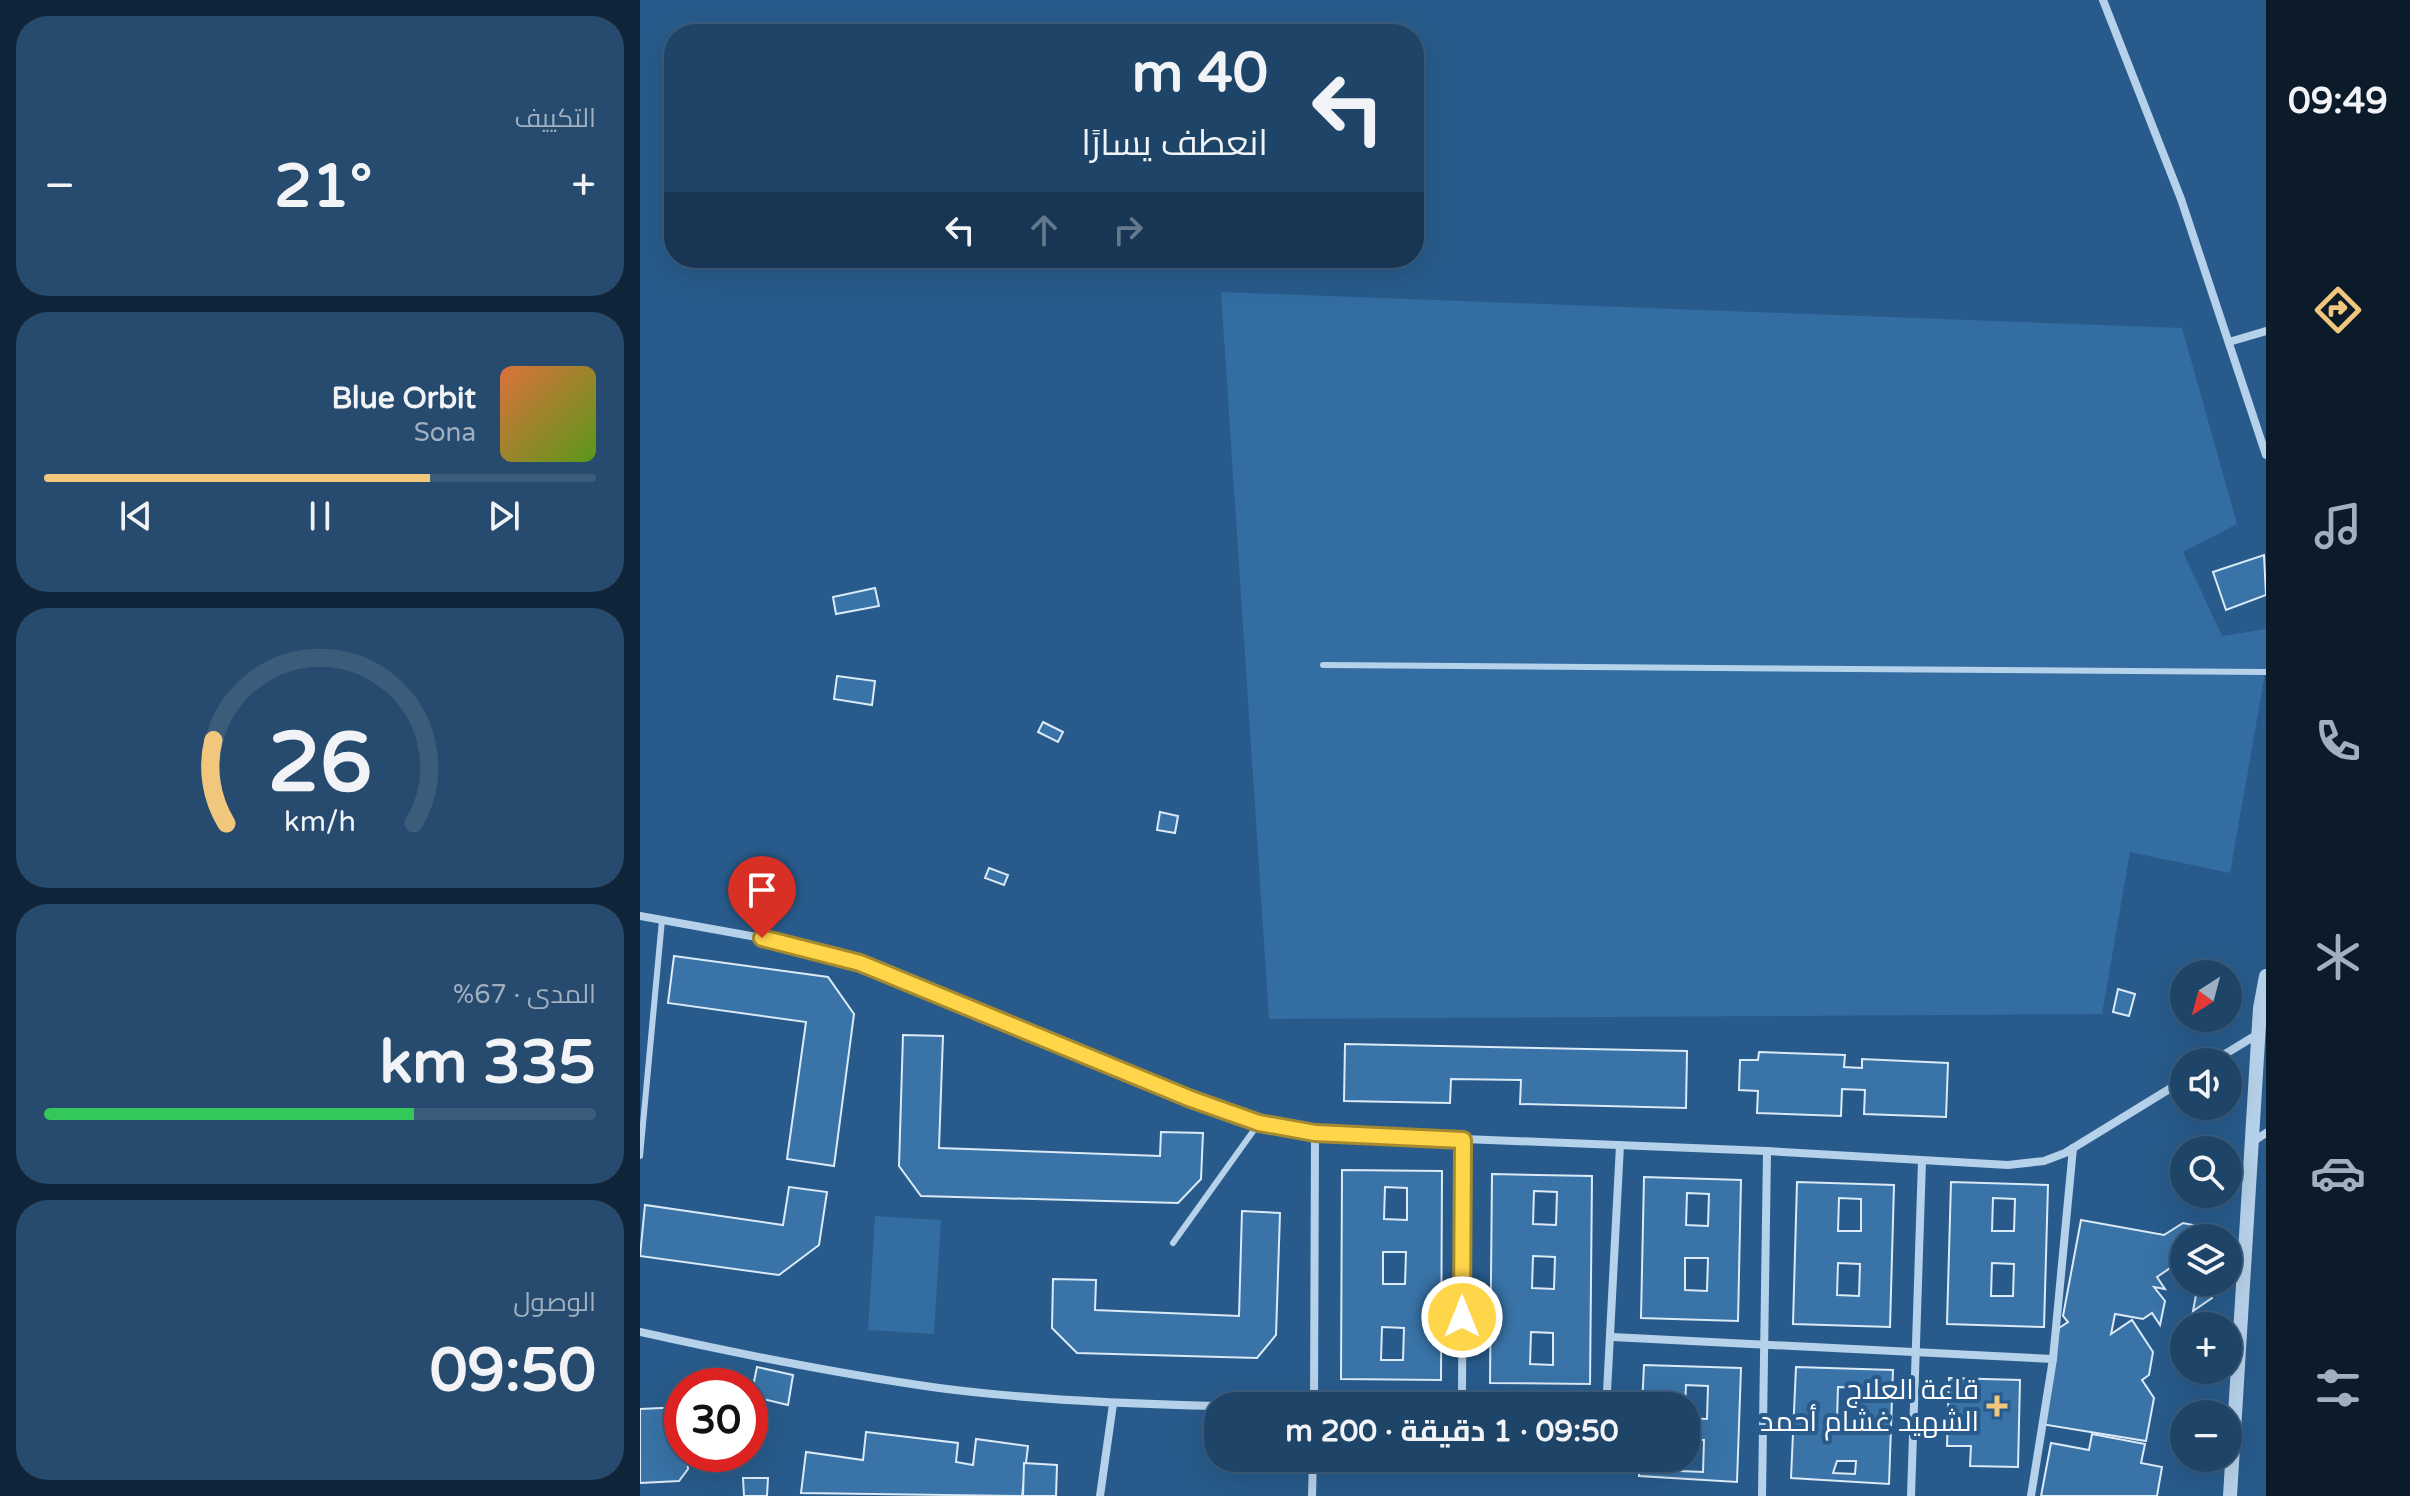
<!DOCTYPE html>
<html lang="ar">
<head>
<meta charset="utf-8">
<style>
  :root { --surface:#1e4468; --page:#264b6e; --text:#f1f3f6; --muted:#a1b0c0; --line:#3c5c7c; --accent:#f1c77d }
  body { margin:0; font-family:"Varela Round",Cairo,sans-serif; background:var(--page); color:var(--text); direction:rtl; height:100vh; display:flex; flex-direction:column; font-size:30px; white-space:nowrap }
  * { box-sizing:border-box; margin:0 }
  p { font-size:26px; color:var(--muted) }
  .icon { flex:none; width:44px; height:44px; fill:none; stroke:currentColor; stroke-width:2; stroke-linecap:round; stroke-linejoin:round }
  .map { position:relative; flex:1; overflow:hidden; direction:ltr }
  .details { display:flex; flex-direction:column; gap:16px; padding:16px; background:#102539; width:640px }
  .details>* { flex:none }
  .guide { position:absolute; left:24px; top:24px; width:760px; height:244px; border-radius:32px; box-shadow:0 8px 32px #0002,0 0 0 2px var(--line); direction:rtl; background:#1e4468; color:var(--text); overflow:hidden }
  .needle { width:52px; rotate:216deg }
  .controls { position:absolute; left:1530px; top:960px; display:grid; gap:16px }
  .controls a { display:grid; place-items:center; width:72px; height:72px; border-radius:50%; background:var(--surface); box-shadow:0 8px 32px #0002,0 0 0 2px var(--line); font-size:40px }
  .speed { position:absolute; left:24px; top:1368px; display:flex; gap:16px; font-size:40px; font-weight:700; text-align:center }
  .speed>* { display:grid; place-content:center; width:104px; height:104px; border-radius:50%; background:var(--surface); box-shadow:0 8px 32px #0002,0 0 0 2px var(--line); line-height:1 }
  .speed .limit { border:12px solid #d22; background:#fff; color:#111 }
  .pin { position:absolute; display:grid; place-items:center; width:68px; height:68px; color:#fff; margin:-82px -34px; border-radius:50% 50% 50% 0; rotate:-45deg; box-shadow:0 0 8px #0007 }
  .pin .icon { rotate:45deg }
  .me { position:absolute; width:88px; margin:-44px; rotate:0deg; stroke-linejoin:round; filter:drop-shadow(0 0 6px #0008) }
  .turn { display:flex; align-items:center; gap:28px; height:168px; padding:0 24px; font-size:36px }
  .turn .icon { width:104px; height:104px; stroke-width:2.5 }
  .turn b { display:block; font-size:56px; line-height:68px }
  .lanes { display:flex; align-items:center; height:76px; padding:0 24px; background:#0003; justify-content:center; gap:40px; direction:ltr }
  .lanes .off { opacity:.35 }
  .big { font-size:60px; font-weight:700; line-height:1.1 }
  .details .card { flex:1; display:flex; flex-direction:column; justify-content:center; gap:12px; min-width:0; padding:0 28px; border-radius:32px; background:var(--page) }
  .details .dial { align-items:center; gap:0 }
  .dial svg { height:208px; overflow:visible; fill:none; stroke:var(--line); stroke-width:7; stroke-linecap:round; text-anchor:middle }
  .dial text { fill:var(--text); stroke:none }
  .song { display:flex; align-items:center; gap:24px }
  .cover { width:96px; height:96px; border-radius:12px; background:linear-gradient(135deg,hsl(20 70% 55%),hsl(90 70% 35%)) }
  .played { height:8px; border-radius:4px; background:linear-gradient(90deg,var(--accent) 70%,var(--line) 70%) }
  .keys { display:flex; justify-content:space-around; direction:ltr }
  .heat { display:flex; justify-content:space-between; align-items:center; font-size:44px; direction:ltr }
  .charge { height:12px; border-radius:6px; background:linear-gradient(90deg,#34c759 67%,var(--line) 0) }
  .trip { position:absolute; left:564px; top:1392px; width:496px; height:80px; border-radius:32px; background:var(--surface); box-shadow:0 8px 32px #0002,0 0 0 2px var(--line); font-weight:700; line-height:80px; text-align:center; direction:rtl }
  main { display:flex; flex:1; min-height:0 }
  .menu { display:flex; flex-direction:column; width:144px; justify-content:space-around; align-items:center; background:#0c1b2a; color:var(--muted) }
  .menu .icon { width:56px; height:56px }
  .menu .current { color:var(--accent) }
  .menu b { font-size:36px; color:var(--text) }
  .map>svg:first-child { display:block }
  .green { fill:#336da2 }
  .building { fill:#3973a7; stroke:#dbeaf7; stroke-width:2; fill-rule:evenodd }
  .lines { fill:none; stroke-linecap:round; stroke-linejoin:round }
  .service { stroke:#b6d1ea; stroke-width:6 }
  .minor { stroke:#b6d1ea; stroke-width:8 }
  .tertiary { stroke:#b6d1ea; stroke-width:14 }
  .route-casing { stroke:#a68a30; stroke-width:20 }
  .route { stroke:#ffd54a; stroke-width:14 }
  .poi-dot { fill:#f1c77d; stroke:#285b8b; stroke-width:3 }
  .labels { text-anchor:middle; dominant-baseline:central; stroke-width:8; stroke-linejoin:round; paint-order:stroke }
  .poi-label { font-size:28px; fill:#fff; stroke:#285b8b; text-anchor:end }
</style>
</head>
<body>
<main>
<nav class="menu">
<b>09:49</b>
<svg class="icon current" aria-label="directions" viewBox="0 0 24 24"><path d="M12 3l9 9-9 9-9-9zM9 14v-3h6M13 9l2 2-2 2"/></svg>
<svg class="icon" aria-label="music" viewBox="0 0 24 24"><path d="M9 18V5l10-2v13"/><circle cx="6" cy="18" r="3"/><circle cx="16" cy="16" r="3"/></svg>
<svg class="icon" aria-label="phone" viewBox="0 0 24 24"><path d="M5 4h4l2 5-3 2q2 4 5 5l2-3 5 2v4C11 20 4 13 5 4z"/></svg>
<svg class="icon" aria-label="climate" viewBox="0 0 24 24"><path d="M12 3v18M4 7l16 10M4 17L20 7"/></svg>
<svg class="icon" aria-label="car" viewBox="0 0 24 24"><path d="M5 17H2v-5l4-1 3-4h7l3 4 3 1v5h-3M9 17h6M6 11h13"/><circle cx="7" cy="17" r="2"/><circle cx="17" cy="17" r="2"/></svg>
<svg class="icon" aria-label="filters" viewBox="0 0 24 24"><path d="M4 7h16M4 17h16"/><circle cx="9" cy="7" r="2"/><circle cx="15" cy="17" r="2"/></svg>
</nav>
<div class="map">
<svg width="1626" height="1496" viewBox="0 0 1626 1496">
  <rect width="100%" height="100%" fill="#285b8b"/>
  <g class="green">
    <path d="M581,292L1542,328L1597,524L1543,552L1582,636L1626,629V668L1590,873L1490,852L1462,1014L629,1019Z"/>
    <path d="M235,1216L301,1220L294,1334L228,1330Z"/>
  </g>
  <g class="building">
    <path d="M1624,555L1626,595L1586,610L1573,572Z"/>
    <path d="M235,588L239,606L196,614L193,597Z"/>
    <path d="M197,676L235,681L232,705L194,699Z"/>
    <path d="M403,722L423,732L418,742L398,732Z"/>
    <path d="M520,812L538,816L535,833L517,830Z"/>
    <path d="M349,868L368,875L364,885L345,878Z"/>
    <path d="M34,956L188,977L214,1014L194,1166L147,1159L166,1022L28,1003Z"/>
    <path d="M1478,989L1495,994L1489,1016L1473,1012Z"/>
    <path d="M263,1035L303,1036L299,1148L520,1156L521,1132L563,1133L561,1179L538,1203L281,1196L259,1166Z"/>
    <path d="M705,1044L1047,1051L1046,1108L880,1104L881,1080L811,1079L810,1103L704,1101Z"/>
    <path d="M1119,1052L1205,1055L1204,1067L1222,1068V1059L1308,1063L1306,1117L1224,1114L1225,1090L1202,1089L1201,1116L1117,1113L1118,1091L1099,1090L1100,1060H1118Z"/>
    <path d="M702,1170L802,1171L801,1380L701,1379ZM745,1187L767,1188V1220L744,1219ZM743,1252H766L765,1284H743ZM742,1327L764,1328L763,1360H741Z"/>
    <path d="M852,1174L952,1176L950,1384L850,1383ZM894,1191L917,1192L916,1225L893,1224ZM893,1256L915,1257L914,1289L892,1288ZM891,1332L913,1333V1365L890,1364Z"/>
    <path d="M1004,1177L1101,1180L1098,1321L1001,1318ZM1047,1193L1069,1194L1068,1226L1046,1225ZM1045,1258H1068L1067,1291L1045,1290Z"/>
    <path d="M1157,1182L1254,1185L1250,1327L1153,1324ZM1199,1198L1221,1199V1231H1198ZM1198,1263L1220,1264L1219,1296L1197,1295Z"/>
    <path d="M1311,1182L1408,1185L1404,1327L1307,1324ZM1353,1198L1375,1199L1374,1231H1352ZM1352,1263L1374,1264L1373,1296H1351Z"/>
    <path d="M149,1187L187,1192L179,1245L139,1275L0,1256L5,1205L143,1225Z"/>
    <path d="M602,1211L640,1213L636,1335L617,1358L437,1353L412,1328L413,1279L456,1280L455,1310L599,1316Z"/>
    <path d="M1441,1220L1524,1235L1543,1223L1579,1230L1569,1238H1544V1276L1536,1264L1517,1277L1525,1289L1514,1287L1525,1301L1520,1325L1512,1313L1503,1319L1475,1314L1471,1334L1492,1320L1513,1352L1509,1375L1502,1380L1514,1398L1506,1441L1401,1424L1419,1328L1428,1322L1423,1316Z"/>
    <path d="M1548,1282H1561L1572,1298L1553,1311L1556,1295Z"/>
    <path d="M1004,1365L1101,1368L1097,1482L999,1476L1000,1458H1041V1471L1063,1472L1064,1440L1046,1439V1418L1067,1419L1068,1386L1046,1385L1045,1406H1002Z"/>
    <path d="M117,1367L153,1375L148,1405L111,1396Z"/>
    <path d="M1156,1367L1253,1370L1249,1484L1151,1478ZM1198,1387L1220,1388L1219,1421L1197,1420ZM1197,1461H1216L1215,1474L1193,1473Z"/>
    <path d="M1309,1378L1380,1380L1378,1467L1330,1466L1331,1446H1307Z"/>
    <path d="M42,1407V1454H47L48,1469L39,1481L0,1483V1409Z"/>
    <path d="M226,1432L318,1443L316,1462L333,1465L336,1439L388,1446L382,1496L161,1493L166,1452L223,1460Z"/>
    <path d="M1452,1434L1505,1444L1501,1463L1522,1467L1517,1496H1401L1411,1443L1449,1450Z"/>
    <path d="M384,1463L417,1465L416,1496H383Z"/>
    <path d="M103,1478H128L127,1496H104Z"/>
  </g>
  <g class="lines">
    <g class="service">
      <path d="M683,665L1626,672"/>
      <path d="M0,1156L22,920"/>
      <path d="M533,1243L619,1123"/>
    </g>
    <g class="minor">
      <path d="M1463,0L1541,199L1626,455"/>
      <path d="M1589,342L1626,331"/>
      <path d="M0,916L122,938L220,963L590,1114L675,1133"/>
      <path d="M1572,1062L1618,1034"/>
      <path d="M1611,1143L1626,1133"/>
      <path d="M0,1332C99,1354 199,1374 299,1388C391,1400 485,1404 578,1406"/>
      <path d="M972,1337L1413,1359"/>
      <path d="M674,1399L819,1406"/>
      <path d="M674,1406L675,1133L1127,1151L1368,1165L1404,1161L1425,1153L1544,1080"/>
      <path d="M822,1406L823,1140"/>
      <path d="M958,1406L967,1392L980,1145"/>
      <path d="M460,1496L473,1404"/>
      <path d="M672,1496L673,1458"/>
      <path d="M1122,1496L1127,1151"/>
      <path d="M1271,1496L1282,1161"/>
      <path d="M1391,1496L1413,1359L1433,1148"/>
    </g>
    <path class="tertiary" d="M1590,1496L1620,1008L1626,976"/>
  </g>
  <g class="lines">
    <g class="route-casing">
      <path id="route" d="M122,938L220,963L551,1099L619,1123L675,1133L823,1140L822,1317"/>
    </g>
    <use href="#route" class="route"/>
  </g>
  <path class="poi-dot" d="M1353 1394h8v8h8v8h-8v8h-8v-8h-8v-8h8z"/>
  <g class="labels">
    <g class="poi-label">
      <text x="1339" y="1390">قاعة العلاج<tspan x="1339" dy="32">الشهيد غشام أحمد</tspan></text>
    </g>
  </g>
</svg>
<div class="controls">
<a><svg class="needle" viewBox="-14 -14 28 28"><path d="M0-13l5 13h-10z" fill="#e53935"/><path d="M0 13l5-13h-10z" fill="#a1b0c0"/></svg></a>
<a><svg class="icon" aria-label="sound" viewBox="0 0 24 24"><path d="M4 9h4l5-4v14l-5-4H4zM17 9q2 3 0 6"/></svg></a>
<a><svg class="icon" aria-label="search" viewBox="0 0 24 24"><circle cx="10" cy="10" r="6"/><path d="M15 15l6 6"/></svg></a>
<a><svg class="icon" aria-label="layers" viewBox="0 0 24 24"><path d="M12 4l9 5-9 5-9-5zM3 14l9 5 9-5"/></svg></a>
<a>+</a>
<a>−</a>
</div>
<div class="speed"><div class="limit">30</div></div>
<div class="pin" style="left:122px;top:938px;background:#d93025"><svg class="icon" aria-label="arrive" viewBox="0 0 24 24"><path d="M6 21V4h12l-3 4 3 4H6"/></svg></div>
<svg class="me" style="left:822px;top:1317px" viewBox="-20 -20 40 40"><circle r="17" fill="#ffd54a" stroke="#fff" stroke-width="3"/><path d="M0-11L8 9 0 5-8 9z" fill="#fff"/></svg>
<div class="trip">09:50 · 1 دقيقة · 200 m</div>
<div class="guide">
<div class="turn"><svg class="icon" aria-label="left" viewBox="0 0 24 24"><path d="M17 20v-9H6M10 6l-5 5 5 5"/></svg><div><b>40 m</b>انعطف يسارًا</div></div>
<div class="lanes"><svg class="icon" aria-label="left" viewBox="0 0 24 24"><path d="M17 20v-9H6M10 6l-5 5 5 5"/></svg><svg class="icon off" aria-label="ahead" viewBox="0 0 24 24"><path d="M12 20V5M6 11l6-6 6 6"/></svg><svg class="icon off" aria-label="right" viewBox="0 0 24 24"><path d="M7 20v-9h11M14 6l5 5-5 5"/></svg></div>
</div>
</div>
<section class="details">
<div class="card"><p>التكييف</p>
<div class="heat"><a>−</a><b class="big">21°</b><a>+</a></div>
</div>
<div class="card">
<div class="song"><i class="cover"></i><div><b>Blue Orbit</b><p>Sona</p></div></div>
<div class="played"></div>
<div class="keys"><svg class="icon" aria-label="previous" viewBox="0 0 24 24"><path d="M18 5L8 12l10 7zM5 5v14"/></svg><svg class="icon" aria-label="pause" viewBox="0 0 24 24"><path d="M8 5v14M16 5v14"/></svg><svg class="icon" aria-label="next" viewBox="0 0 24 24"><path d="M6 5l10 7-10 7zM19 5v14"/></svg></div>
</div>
<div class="card dial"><svg viewBox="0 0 100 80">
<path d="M14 69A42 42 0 1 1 86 69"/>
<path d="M14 69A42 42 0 0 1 9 37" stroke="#f1c77d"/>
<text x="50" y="56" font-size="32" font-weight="700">26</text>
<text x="50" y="72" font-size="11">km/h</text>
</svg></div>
<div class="card"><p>المدى · 67%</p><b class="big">335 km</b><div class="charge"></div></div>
<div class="card"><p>الوصول</p><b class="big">09:50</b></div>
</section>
</main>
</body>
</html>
